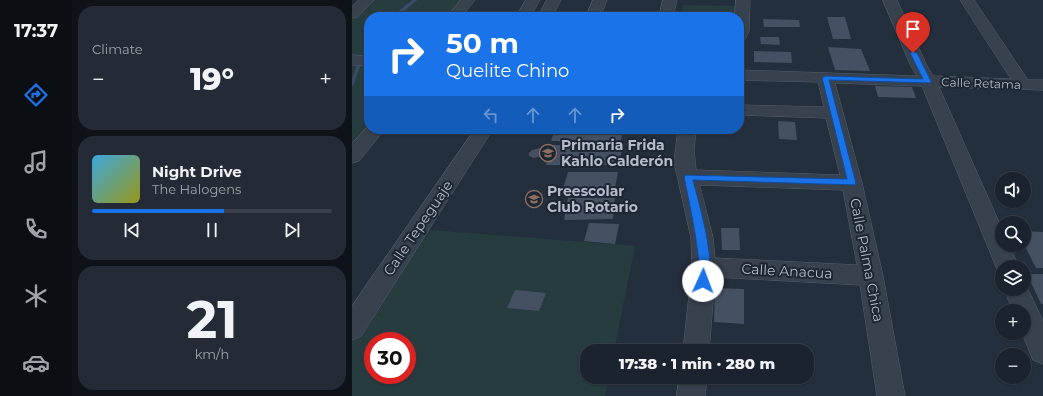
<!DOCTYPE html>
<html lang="en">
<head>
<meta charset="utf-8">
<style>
  :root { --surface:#1b232e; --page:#242b36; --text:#f1f3f6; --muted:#a0a4aa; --line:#39404a; --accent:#1a73e8 }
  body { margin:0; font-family:Montserrat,sans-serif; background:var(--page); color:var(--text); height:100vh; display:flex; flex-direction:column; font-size:15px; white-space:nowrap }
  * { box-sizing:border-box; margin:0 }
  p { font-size:13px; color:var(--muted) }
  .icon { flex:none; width:22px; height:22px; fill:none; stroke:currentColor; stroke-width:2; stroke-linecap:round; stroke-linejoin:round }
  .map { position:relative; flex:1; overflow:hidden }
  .sheet { display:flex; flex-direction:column; gap:6px; padding:6px; background:#0f1319; width:280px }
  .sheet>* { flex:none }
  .top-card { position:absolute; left:12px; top:12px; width:380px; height:122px; border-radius:16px; box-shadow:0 1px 3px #0004,0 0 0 1px var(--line); background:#1a73e8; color:#fff; overflow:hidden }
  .buttons { position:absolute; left:643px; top:172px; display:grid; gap:8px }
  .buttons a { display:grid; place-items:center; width:36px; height:36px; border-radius:50%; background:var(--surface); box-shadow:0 1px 3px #0004,0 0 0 1px var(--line); font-size:20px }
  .speed { position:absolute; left:12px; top:332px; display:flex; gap:8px; font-size:20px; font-weight:700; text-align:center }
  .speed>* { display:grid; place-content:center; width:52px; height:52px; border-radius:50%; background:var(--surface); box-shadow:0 1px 3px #0004,0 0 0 1px var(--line); line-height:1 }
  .speed .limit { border:6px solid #d22; background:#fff; color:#111 }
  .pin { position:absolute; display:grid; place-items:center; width:34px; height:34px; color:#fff; margin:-41px -17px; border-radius:50% 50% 50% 0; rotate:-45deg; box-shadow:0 0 4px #0007 }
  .pin .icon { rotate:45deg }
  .me { position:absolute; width:44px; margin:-22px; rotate:2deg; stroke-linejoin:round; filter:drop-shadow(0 0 3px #0008) }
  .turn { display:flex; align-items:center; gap:14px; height:84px; padding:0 16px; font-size:18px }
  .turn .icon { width:52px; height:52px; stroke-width:2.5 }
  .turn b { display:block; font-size:28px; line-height:34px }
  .lanes { display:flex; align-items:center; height:38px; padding:0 16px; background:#0003; justify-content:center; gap:20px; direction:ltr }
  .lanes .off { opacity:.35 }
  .big { font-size:30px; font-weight:800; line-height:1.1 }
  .sheet .card { flex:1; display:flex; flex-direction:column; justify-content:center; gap:6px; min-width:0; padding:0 14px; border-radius:16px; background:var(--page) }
  .sheet .dial { align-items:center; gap:0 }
  .dial b { font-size:52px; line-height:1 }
  .song { display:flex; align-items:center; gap:12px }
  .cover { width:48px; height:48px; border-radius:6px; background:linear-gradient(135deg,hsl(200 70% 55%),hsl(60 70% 35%)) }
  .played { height:4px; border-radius:2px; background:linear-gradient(90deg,var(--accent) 55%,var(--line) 55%) }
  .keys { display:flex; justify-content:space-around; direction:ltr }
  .heat { display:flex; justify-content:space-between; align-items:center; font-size:22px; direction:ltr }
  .trip { position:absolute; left:228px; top:344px; width:234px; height:40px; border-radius:16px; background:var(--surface); box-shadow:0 1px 3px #0004,0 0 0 1px var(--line); font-weight:800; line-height:40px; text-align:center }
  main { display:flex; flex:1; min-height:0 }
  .menu { display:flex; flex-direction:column; width:72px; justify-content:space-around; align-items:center; background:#0b0e12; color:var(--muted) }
  .menu .icon { width:28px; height:28px }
  .menu .selected { color:var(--accent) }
  .menu b { font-size:18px; color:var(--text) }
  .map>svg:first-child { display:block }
  .green { fill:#263c3f; fill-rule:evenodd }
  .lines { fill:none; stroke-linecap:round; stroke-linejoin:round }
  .stream { stroke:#394c67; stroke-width:3.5 }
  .building { fill:#455162 }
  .minor-casing { stroke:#565f6c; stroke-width:1 }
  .minor { fill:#38414e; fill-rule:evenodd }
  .route { fill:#1a73e8; stroke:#114b97 }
  .labels { text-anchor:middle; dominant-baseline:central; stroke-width:4; stroke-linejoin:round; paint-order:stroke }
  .far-street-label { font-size:12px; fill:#b4bcc9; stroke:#1d2633 }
  .poi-label { font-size:14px; font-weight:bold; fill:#b4bcc9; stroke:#1d2633; text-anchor:start }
  .street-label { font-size:14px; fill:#b4bcc9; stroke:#1d2633 }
</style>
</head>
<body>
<main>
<nav class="menu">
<b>17:37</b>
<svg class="icon selected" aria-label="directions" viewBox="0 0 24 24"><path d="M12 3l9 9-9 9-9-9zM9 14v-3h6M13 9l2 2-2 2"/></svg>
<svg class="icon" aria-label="music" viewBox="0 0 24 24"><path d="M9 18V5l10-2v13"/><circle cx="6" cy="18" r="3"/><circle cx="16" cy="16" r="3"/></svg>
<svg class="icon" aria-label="phone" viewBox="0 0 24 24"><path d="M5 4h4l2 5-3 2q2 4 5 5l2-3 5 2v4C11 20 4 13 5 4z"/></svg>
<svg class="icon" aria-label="climate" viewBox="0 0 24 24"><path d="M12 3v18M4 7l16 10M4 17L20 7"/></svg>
<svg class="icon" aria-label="car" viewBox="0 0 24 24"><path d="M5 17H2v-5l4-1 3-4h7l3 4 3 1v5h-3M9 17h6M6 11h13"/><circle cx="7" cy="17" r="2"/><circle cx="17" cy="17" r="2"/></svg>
</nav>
<section class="sheet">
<div class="card"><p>Climate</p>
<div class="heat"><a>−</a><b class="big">19°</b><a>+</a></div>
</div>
<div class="card">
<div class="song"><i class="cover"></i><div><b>Night Drive</b><p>The Halogens</p></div></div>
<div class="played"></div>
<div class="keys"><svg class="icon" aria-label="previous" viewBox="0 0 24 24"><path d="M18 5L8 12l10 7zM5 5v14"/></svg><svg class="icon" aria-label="pause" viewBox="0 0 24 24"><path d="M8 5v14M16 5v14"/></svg><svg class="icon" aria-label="next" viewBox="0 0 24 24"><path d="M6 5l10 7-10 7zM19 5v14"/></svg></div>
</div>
<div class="card dial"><b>21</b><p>km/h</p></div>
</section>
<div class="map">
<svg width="691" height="396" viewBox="0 0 691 396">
  <rect width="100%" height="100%" fill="#242f3e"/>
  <g class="green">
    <path d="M15,0H113L99,17H17V127L0,145V13Z"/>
    <path d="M331,5L388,6L387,17H329Z"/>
    <path d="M65,229L283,246L262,351H235V377H257L253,396H0V335ZM21,341H55V375H21Z"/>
  </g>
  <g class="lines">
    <g class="stream">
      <path d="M42,17L63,0"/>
      <path d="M0,84L6,67"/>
    </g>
  </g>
  <g class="building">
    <path d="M475,17H493L499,39H481Z"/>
    <path d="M411,19L447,20L448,27H412Z"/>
    <path d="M408,37H427L428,45L409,44Z"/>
    <path d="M476,47L509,49L518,71L483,70Z"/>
    <path d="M402,51L439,52L440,63L402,62Z"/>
    <path d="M523,86L560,87L564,98L526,97Z"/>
    <path d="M426,121L443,122L445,140L427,139Z"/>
    <path d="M203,129H271L269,141H199Z"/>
    <path d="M283,129H320V132L283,131Z"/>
    <path d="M200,145H271L267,165H194Z"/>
    <path d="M188,148L192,152L190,156L182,158L177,156V153L180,150Z"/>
    <path d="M216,172H266L262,193L210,192Z"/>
    <path d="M216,198H263L261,219L212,220Z"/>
    <path d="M237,223L267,224L263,244L232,241Z"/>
    <path d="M369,228H387L388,250H370Z"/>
    <path d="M672,231L691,232V268H684L672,244Z"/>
    <path d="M675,274H691V304H689Z"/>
    <path d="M363,288L392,289V324L362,322Z"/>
    <path d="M163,290L194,293L187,311L155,308Z"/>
  </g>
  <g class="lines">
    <g class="minor-casing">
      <g id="minor">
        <path d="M7,0H22L5,17L0,18V7Z"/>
        <path d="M109,0H123L109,17H95Z"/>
        <path d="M174,0H188L178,17H164Z"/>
        <path d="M195,0H209L200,17H186Z"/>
        <path d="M241,0H255L248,17H234Z"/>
        <path d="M311,0H325L321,17H307Z"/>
        <path d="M384,0H398L397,31L392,41L387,42V17H383Z"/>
        <path d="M531,0H545L575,66L581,76L659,79L608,0H622L676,80H691V90L587,87L650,229V245H657L667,267H650V275L647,274L570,86L483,83L510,183L531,276L553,396H525L508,285L363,277L357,351H331L340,267L339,238L322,162L326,129H344L342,150L344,170L488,175L474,118L387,115V105L472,107L466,82L387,80V70L565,76L559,66ZM348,185L491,190L505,265L363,258L361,238Z"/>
        <path d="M0,55L17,56V66L0,65Z"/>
        <path d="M17,125V129H33L7,161L0,163V144Z"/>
        <path d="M123,129H141L9,336L0,340V306Z"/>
        <path d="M672,281L691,321V364L681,360L670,333H672V311H661L652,289H672Z"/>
        <path d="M327,377H355L353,396H325Z"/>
      </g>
    </g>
    <use href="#minor" class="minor"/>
  </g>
  <path class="route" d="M561,51L565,53L579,81L578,83L477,80L504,183L503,185L341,180C347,204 365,263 355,284L351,285L347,284C344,278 347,270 347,263C344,234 338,206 332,177L333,175L495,179L470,78L473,76L571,79L558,53Z"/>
  <defs>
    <g id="school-ring" transform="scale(0.9)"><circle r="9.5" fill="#1d2633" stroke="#8d6e63" stroke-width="1.5"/><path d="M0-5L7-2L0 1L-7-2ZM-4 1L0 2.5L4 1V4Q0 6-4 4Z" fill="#8d6e63"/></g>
  </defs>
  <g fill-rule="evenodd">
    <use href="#school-ring" x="196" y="153"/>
    <use href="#school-ring" x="182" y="199"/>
  </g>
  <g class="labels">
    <g class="far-street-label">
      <text transform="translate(629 83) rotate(2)">Calle Retama</text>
    </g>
    <g class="poi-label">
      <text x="209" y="145">Primaria Frida<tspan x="209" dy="16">Kahlo Calderón</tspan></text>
      <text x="195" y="191">Preescolar<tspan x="195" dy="16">Club Rotario</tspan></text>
    </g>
    <g class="street-label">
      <text transform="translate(66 228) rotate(-56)">Calle Tepeguaje</text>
      <text transform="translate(515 260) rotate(79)">Calle Palma Chica</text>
      <text transform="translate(435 271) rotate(3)">Calle Anacua</text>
    </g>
  </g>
</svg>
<div class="buttons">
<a><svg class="icon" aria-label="sound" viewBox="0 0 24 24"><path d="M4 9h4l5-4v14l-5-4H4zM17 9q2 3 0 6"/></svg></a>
<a><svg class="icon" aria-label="search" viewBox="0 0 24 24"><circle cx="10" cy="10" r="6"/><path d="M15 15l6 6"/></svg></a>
<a><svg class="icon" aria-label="layers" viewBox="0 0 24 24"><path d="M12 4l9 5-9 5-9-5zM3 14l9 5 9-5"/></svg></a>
<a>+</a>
<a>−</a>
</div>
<div class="speed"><div class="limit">30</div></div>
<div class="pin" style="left:561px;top:53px;background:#d93025"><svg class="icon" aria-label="arrive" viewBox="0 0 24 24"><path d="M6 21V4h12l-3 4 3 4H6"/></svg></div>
<svg class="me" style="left:351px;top:281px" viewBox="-20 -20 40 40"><circle r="19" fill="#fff"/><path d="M0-13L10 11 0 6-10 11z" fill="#1a73e8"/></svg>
<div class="trip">17:38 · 1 min · 280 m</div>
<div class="top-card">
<div class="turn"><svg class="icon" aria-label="right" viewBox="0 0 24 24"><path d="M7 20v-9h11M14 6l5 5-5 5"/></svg><div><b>50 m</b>Quelite Chino</div></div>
<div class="lanes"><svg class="icon off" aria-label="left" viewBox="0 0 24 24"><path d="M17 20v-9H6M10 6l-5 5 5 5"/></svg><svg class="icon off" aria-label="ahead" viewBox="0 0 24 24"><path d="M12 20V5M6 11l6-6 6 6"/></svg><svg class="icon off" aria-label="ahead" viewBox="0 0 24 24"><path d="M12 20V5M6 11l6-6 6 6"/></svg><svg class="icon" aria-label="right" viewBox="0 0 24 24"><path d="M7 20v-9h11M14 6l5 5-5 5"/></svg></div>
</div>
</div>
</main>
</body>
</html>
